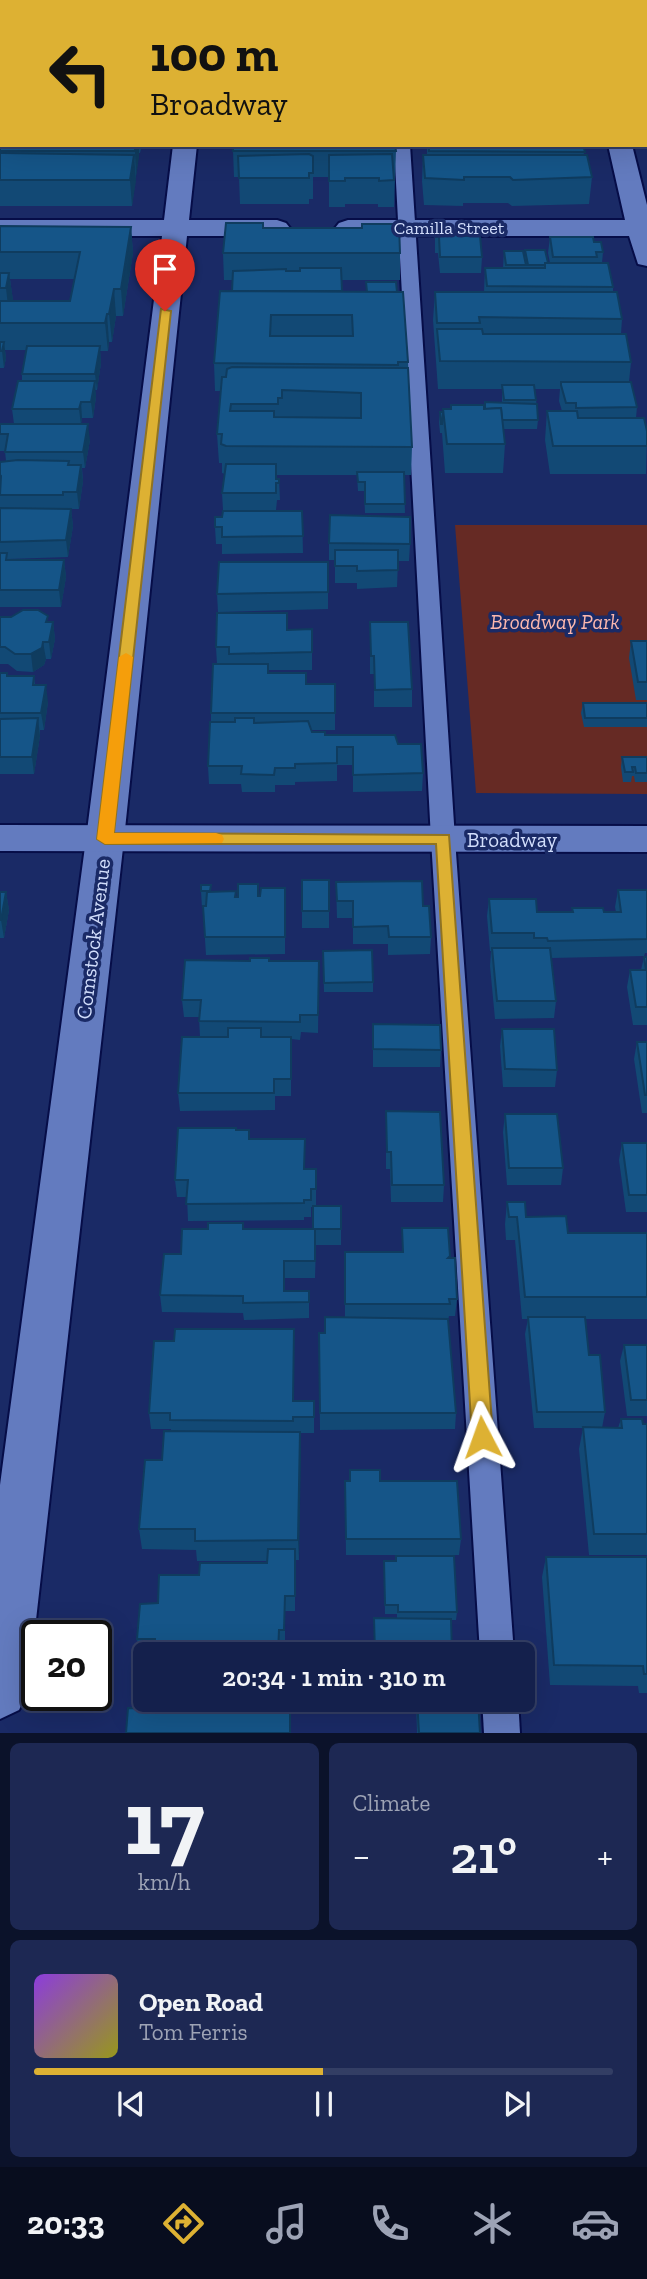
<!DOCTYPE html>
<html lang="en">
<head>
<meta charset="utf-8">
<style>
  :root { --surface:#14204c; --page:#1d2853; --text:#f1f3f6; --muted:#9da3b5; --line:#333e64; --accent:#ddb133 }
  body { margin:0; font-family:"Zilla Slab",serif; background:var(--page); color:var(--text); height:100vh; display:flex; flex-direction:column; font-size:26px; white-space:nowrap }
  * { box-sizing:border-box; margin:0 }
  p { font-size:23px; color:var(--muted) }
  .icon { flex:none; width:38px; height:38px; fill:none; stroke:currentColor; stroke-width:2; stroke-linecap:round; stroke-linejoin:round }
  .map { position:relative; height:1733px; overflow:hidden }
  .details { display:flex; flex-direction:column; gap:10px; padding:10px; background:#0b122a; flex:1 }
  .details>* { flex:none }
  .hud { position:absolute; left:0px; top:0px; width:648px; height:147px; box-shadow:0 7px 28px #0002,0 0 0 2px var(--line); background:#ddb133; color:#111; overflow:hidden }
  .speed { position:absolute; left:21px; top:1620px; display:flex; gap:14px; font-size:35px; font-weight:700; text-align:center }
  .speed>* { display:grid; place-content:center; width:91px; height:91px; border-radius:50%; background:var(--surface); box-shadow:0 7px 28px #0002,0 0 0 2px var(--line); line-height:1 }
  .speed .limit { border:4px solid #111; border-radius:10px; background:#fff; color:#111 }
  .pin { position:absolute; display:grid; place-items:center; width:60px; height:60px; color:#fff; margin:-72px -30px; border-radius:50% 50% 50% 0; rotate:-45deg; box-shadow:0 0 7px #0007 }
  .pin .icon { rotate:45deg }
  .me { position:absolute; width:77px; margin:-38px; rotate:356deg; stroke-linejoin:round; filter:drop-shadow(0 0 5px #0008) }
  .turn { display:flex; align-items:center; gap:24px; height:147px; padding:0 35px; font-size:32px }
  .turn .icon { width:91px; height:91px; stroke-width:2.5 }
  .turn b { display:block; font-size:49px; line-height:60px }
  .big { font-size:52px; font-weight:600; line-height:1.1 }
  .details .widget { flex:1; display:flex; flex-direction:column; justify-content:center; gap:10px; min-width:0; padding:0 24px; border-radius:10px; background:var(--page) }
  .details .dial { align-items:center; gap:0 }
  .dial b { font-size:91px; line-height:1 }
  .song { display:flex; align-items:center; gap:21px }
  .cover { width:84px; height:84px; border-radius:10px; background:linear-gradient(135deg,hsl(270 70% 55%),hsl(60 70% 35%)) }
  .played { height:7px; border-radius:4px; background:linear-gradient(90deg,var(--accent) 50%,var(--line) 50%) }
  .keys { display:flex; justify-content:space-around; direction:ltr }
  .heat { display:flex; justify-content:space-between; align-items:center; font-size:38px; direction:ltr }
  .details .tiles { flex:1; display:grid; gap:10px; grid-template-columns:1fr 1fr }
  .widget:last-child { grid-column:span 2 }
  .trip { position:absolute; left:133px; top:1642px; width:402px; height:70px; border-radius:10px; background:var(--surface); box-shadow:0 7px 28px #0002,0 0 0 2px var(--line); font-weight:600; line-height:70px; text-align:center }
  .dock { display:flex; height:112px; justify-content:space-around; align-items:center; background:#080d1e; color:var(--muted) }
  .dock .icon { width:49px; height:49px }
  .dock .current { color:var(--accent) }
  .dock b { font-size:32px; color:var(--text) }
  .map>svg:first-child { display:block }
  .green { fill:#662a24 }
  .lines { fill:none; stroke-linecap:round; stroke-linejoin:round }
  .lane-casing { stroke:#060d48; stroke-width:4 }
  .street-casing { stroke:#060d48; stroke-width:4 }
  .secondary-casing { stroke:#060d48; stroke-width:4 }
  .lane { fill:#637bbf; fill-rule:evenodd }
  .street { fill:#637bbf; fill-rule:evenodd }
  .secondary { fill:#637bbf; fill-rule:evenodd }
  .wall { fill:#124975; fill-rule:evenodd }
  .shaded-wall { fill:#0f3c5f }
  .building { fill:#155588; stroke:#0f3c5f; stroke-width:2; fill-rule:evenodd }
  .route { fill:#ddb133; stroke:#907321; stroke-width:2 }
  .slow { fill:#f59e0b }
  .labels { text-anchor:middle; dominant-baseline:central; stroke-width:7; stroke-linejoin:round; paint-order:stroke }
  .far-street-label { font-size:18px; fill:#d2defc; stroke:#1a2a66 }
  .park-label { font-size:21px; font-style:italic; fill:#fcb8ae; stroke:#1a2a66 }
  .street-label { font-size:21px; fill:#d2defc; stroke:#1a2a66 }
</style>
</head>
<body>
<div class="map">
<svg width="647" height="1733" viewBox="0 0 647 1733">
  <rect width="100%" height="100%" fill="#1a2a66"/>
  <path class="green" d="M455,525H647V794L476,793Z"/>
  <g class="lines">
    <g class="lane-casing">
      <g id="lane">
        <path d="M0,0H14V2H2V4Z"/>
        <rect x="387" y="0" width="14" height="2"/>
        <rect x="434" y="0" width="14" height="2"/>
        <path d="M0,15H2L0,29Z"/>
        <path d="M394,145H410L455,839L514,1654H480L431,839Z"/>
        <path d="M482,1699H518L520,1733H484Z"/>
      </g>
    </g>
    <g class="street-casing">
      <g id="street">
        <path d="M193,0H215L193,2Z"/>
        <rect x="573" y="0" width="22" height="2"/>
        <path d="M173,145H197L189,220H277L286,223L290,228L286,233L277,236H187L124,839L28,1691L19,1710L0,1719V1485L86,839L162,236H0V220H164Z"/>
        <path d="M608,145H632L647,205V266L638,264L629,236H348L339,233L335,228L339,223L348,220H625Z"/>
      </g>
    </g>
    <g class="secondary-casing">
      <path id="secondary" d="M0,825L647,826V852L0,851Z"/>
    </g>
    <use href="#lane" class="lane"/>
    <use href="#street" class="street"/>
    <use href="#secondary" class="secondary"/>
  </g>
  <g class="wall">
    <rect x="22" y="0" width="30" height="2"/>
    <path d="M66,0H160L159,2H66Z"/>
    <path d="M254,0H387V2H253Z"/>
    <path d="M632,0H647V62L646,57V2H632Z"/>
    <path d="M2,48V145H142L140,153H139L132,206H0V54Z"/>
    <path d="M420,145H583L584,155L592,177L589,204L512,206L508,203H463V206L424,205L422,181L423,155H427V148H420Z"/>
    <path d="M233,151H396L394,207H378V204H345V207H329V177H313V199H309V204H240L239,177H234Z"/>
    <path d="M0,226L131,227L133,253L123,316H116L112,342H109L108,351H100L101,363L97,390H95L96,397L93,418H82L81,424L90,440L85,468H82L83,481L79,509H71L73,526L68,557L8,559L64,560L66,577L61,607H0V462L6,461L5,451H0V424H14L12,409L22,381V374L27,350H5L6,358L4,368H0ZM10,279H75L70,301H13Z"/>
    <path d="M263,228L400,253V280H341L342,291L366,292V282L397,292L408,362L412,447L411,475H404L405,513H365L364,491H358L357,475H277V479H279L280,500H277L276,510H223L222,493L225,474L222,473V463H219L217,434L221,391H215L214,363L232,291V280H224L223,253Z"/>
    <path d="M435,232L458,236L482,257L481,273H440L438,253H435Z"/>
    <path d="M550,237L594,242L603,252L602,263L613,287V292L622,319L621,334L631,362L629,382L637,407L636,418L647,431L646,474H550L545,440L547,411H562L559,401L560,389H535L538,420L537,429H503L505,444L503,473H445L442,433H440L439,422L440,412L485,409V402L502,403V389H438L433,320L435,292H484L485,268H503L504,251L524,258L525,250L548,263H550L548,253Z"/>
    <path d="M302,511L303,553L222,554V544H216L215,527Z"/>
    <path d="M329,543L410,544L409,561H398L397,587L357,589V583H335V560H329Z"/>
    <path d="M328,562V609L218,612L217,594Z"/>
    <path d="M0,617L53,622L55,639L51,659H46L44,665L33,672L17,671L8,664H0Z"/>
    <path d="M370,622L412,689V707H374V674H370Z"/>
    <path d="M312,629V670H268V673L306,684H335V730H311L312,732L325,735L398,744L423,773L422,791L353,792V765H337V781L295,782V785H275V792H242L241,784H209L208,766L211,722V713L217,664L216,647L287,630Z"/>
    <path d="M631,641H647V700H636L629,658Z"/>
    <path d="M0,673L7,676H34L35,685L48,702L44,730H40V736L34,774H0Z"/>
    <path d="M583,703H647V727H584L581,713Z"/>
    <path d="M622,757H647V782H635L634,776H632L631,782H623L621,767Z"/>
    <rect x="302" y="880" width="27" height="48"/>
    <path d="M336,882L423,906L431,937L430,954L388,955V944H353V918H337Z"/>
    <path d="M258,884L259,896L285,888V954L206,955L203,908H202L201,891L211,885V892L238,897Z"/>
    <path d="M618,890H647V953H645L644,956L551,958L556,1001L554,1018L495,1019L490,966L491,951H490L487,916L489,899L537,912H572V908L604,912H616L615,907Z"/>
    <path d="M0,892H6L9,910L4,938H0V940Z"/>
    <path d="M323,951L373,982V992H324Z"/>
    <path d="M644,957H647V1025H633L627,987L630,970H641Z"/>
    <path d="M269,961H319L318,1033L301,1032L300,1040L291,1039V1096H275V1110L180,1111L178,1093L200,1037L199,1017H184L182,1000Z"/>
    <path d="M373,1024L441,1050L440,1067H373Z"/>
    <path d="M502,1029L557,1070L555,1087H503L500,1046Z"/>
    <path d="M637,1042H647V1113H642L634,1059Z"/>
    <path d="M386,1111L444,1185L443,1202H391L390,1169H386Z"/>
    <path d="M505,1114L563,1168L561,1185H507L503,1132Z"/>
    <path d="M236,1130L250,1139L305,1169H316V1206H341V1245H316L315,1278H285L284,1291H309V1318L244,1320L243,1313L162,1312L160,1295L181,1254L244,1229H313V1207H311V1217H304V1220L188,1221L187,1197H177L175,1180Z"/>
    <path d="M622,1143H647V1212H626L619,1160Z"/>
    <path d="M507,1202L526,1217L568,1233H647V1319H586L589,1355L605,1412L602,1428H618L621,1419L647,1424V1555H589L579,1449L583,1428H534L525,1334L528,1319H522L515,1240H506L505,1224Z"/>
    <path d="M402,1228L450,1258L457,1299L455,1316H449L448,1320L456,1413L455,1429L320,1430L319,1333H325L345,1318V1252H402Z"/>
    <path d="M174,1341L294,1346L293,1401H314V1433H300L299,1560H295V1611H285V1644H279V1654H140L137,1639L158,1603L199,1575L267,1563V1561H197L196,1550L142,1549L139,1529L162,1460L171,1431V1429H151L149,1413Z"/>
    <path d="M624,1345H647V1416H627L620,1361Z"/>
    <path d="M345,1481H380L461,1539L459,1555H346Z"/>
    <path d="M546,1557H647V1693H639L638,1686L550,1685L542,1577Z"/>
    <path d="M384,1561L457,1612L456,1620H451L452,1654H374V1618H397V1614H385Z"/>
    <path d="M162,1699H277V1701L162,1702Z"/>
    <path d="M416,1699H478L480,1733H417Z"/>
  </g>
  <g class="shaded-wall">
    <path d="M135,145H139V157L136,177L135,151Z"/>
    <path d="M134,155L136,181L132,206L130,180Z"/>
    <path d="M131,227L133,253L123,316L121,289Z"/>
    <path d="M9,273L13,300L9,315L6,288Z"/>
    <path d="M114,289L116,316L112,342L109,314Z"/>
    <path d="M107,314L109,342L108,351L105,323Z"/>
    <path d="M4,342L6,358L4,368L2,351Z"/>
    <path d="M100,346L101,363L97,390L95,374Z"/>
    <path d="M95,381L96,397L93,418L91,402Z"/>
    <path d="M81,402L82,418L81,425L79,409Z"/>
    <path d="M88,424L90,440L85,468L83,452Z"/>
    <path d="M81,465L83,481L79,509L77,492Z"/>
    <path d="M71,509L73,526L68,557L66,540Z"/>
    <path d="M64,560L66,577L61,607L59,590Z"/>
    <path d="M53,622L55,639L51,659L49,642Z"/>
    <path d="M43,642L46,659L44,665L33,672L31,654Z"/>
    <path d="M46,685L48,702L44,730L41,713Z"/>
    <path d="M38,718L40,736L34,774L32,757Z"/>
    <path d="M6,892L9,910L4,938L1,920Z"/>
    <path d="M300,1432L301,1453L299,1560L298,1540Z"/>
  </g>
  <g class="building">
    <path d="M254,0H295V2H253Z"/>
    <rect x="349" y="0" width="38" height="2"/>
    <path d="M639,0H647V16H646V2H640Z"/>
    <path d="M2,48V64H0V54Z"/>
    <rect x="0" y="73" width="2" height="21"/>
    <rect x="0" y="98" width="2" height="26"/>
    <path d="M0,128H2V145H135V151H0Z"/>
    <path d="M233,145H395L396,151H233Z"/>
    <path d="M429,145H583L585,152L429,151Z"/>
    <path d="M0,153H3L134,155L130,180H0Z"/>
    <path d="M309,154L313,156V173H309V178H239L238,156Z"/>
    <path d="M392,154L394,180L379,181V178H345V181H329V155Z"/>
    <path d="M423,155H587L592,177L513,180L510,177H464V180L425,178Z"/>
    <path d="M226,223H263V228H362V224H399L400,253H223Z"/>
    <path d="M0,226L131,227L121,289H114L109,314H107L105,323H0V301H70L80,252H0Z"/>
    <path d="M435,232H458V236H480L482,257H440L439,237H435Z"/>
    <path d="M550,237H593L594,242H601L603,252H596L597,257H553Z"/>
    <path d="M525,250H545L548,263H545V265H528Z"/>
    <path d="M504,251H523L526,265H506Z"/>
    <path d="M545,263H608L613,287L487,286L485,268H545Z"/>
    <path d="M300,268H341L342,291H232L233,271L286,269V271H300Z"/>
    <path d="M0,273H9L6,288H0Z"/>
    <path d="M366,282H396L397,292H367Z"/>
    <path d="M220,291L403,292L408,362H398V365L214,363ZM271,315H352L353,336H270Z"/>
    <path d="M435,292H617L622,319L479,317L480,323H437Z"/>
    <path d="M437,329H482L483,334H626L631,362L440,361Z"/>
    <path d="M0,342H4L2,351H0Z"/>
    <path d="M27,346H100L95,374H22Z"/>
    <path d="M232,367L408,368L412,447L226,446L221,444L222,434H217L222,377H226L227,369ZM282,390L361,393V418L274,417V411H230L231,404H278V398H282Z"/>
    <path d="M18,381H95L91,402H81L79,409H12Z"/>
    <path d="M561,382H631L637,407L576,408V403H566L561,385Z"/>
    <path d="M502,385H534L536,400H504Z"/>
    <path d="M485,402L537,404L538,420H502L501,408L485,409Z"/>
    <path d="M451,405H484V409L501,408L505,444H447L443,409H451Z"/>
    <path d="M547,411H577L578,418H644L647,431V446H553Z"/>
    <path d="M440,412H443L442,424H441Z"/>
    <path d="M0,424H88L83,452H5L8,434H0Z"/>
    <path d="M18,460L69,461L68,465H81L77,492H63V495H0L1,476L0,475V462Z"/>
    <path d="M226,464H276V479H279V483H276V493H222Z"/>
    <path d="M357,472H404L405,504H365V482H358Z"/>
    <path d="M0,508L71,509L66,540L0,542Z"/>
    <path d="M223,511H302L303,536L222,537V527H215V517H222Z"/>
    <path d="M330,515L410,517V544L329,543Z"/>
    <path d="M335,550H398V570L357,571V566H335Z"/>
    <path d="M0,553H7L6,560H64L59,590H0Z"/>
    <path d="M219,562H328V592L217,594Z"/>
    <path d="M23,610H38L48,616L46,622H53L49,642H43L42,648L31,654H15L5,647H0V617H11Z"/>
    <path d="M217,613H287V630L312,629V652L229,654V647H216Z"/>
    <path d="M370,622H408L412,689L375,690L374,656H371Z"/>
    <path d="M631,641H647V682H638Z"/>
    <path d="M213,664H268V673H306V684H335V713H211Z"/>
    <path d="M0,673H7V676H34L33,685H46L41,713H0Z"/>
    <path d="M583,703H647V718H585Z"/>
    <path d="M38,718L32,757H0V719Z"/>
    <path d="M235,718H254V723L308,721L312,732H325V735H395L398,744H421L423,773L353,775V747H337V763L295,764V768H275L274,775L241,774L242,766H208L210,722H235Z"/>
    <path d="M622,757H647V773H636L635,767H632L633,772H625Z"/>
    <rect x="302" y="880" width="27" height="31"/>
    <path d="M422,881L423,906H429L431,937H389L388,926L353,927V901H337L336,882Z"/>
    <path d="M238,884H258V896H260L261,888H285V937H205L203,906H206L207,892L236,891L235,897H238Z"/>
    <path d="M201,885H211L210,891H201Z"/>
    <path d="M618,890H647V939L548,941L547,938H534V933H492L489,899H536L537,912H573L572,908H603L604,912H621Z"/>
    <path d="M0,892H6L1,920H0Z"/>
    <path d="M492,948H550L556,1001H497Z"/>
    <path d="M372,950L373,982L324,983L323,951Z"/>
    <path d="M644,957H647V1007H636L630,970H646Z"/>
    <path d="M250,958H269V961H319L318,1015H300V1022L199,1021L201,1000H182L185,960L250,961Z"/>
    <path d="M373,1024L440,1025L441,1050L373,1049Z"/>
    <path d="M228,1028H261V1037H291V1079H274V1093H178L182,1037H228Z"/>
    <path d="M502,1029H554L557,1070L505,1069Z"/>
    <path d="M637,1042H647V1095H645Z"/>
    <path d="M386,1111L440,1112L444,1185H392L391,1152H387Z"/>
    <path d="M505,1114H557L563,1168H509Z"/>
    <path d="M178,1128H236V1130H249V1139H305L304,1169H316V1189H311V1200H304V1203L186,1204L188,1180H175Z"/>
    <path d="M622,1143H647V1195H629Z"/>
    <path d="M507,1202H525L526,1217L566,1216L568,1233H647V1297H525L517,1217H509Z"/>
    <rect x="313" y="1206" width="28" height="23"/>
    <path d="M208,1223H243V1229H315V1261H284V1291H309V1302L243,1303V1296L160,1295L164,1254H181L182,1229H208Z"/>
    <path d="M402,1228H448L450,1256L448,1258H455L457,1299H449L450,1304H345V1252H403Z"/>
    <path d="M325,1317L448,1319L456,1413H320L319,1333H325Z"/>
    <path d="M528,1317H585L589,1355H600L605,1412H537Z"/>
    <path d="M175,1329H294L293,1401H314V1417H293V1421L170,1420V1413H149L154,1341H174Z"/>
    <path d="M624,1345H647V1400H631Z"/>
    <path d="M621,1419H642L643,1424H647V1534H594L583,1427L622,1428Z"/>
    <path d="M164,1431L300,1432L298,1540L195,1541V1529H139L145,1460H162Z"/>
    <path d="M350,1470H380V1481H457L461,1539H346L345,1481H350Z"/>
    <path d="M268,1549H295V1596H285L284,1630H279L278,1654H155V1639H137L140,1604L158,1603L159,1575H199L200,1563H267Z"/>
    <path d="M396,1556H454L457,1612H398V1605H385L384,1561H396Z"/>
    <path d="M546,1557H647V1674H644L643,1666L554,1665Z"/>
    <path d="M374,1618L451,1619L452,1654H375Z"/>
    <path d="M417,1699H478L480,1733H419Z"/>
    <path d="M128,1708L290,1709V1733H126Z"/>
  </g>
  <path class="route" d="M161,309L171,311L114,833L449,835L493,1437L490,1443L482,1446L475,1443L472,1437L436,844H105L97,839Z"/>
  <path class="slow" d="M126,653L133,657L114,833H216L222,835L224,839L222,843L105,844L97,839L119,657Z"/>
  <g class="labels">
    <g class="far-street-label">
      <text x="449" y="228">Camilla Street</text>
    </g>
    <g class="park-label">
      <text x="555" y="621">Broadway Park</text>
    </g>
    <g class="street-label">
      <text x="512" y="839">Broadway</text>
      <text transform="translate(93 939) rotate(-83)">Comstock Avenue</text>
    </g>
  </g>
</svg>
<div class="speed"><div class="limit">20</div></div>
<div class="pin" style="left:165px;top:311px;background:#d93025"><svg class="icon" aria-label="arrive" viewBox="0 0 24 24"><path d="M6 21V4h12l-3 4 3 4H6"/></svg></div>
<svg class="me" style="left:482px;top:1437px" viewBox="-20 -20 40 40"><path d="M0-17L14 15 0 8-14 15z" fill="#ddb133" stroke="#fff" stroke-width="4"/></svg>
<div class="trip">20:34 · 1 min · 310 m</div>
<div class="hud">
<div class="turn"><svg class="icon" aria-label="left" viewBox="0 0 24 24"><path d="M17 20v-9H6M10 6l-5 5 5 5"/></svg><div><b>100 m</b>Broadway</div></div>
</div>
</div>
<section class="details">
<div class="tiles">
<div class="widget dial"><b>17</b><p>km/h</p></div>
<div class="widget"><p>Climate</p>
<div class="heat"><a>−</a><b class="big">21°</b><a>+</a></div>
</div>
<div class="widget">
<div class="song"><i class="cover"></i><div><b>Open Road</b><p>Tom Ferris</p></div></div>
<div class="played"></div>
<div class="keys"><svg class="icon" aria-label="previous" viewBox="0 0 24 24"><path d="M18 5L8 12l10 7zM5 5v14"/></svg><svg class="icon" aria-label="pause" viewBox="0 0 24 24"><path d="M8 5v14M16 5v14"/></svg><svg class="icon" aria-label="next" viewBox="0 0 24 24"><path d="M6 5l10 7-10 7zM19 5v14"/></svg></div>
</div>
</div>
</section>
<nav class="dock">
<b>20:33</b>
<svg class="icon current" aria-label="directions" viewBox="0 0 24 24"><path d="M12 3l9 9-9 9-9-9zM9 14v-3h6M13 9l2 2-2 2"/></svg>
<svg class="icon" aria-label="music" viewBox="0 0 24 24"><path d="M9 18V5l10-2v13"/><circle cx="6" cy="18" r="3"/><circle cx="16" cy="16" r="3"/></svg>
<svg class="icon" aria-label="phone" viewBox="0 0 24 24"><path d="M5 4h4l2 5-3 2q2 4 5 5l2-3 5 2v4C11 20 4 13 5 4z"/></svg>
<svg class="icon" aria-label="climate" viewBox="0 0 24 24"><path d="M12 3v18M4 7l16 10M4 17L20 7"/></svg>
<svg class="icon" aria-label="car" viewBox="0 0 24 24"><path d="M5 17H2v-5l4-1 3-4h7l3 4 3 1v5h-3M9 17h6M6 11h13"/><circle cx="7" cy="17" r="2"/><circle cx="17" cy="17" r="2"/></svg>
</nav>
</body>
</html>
